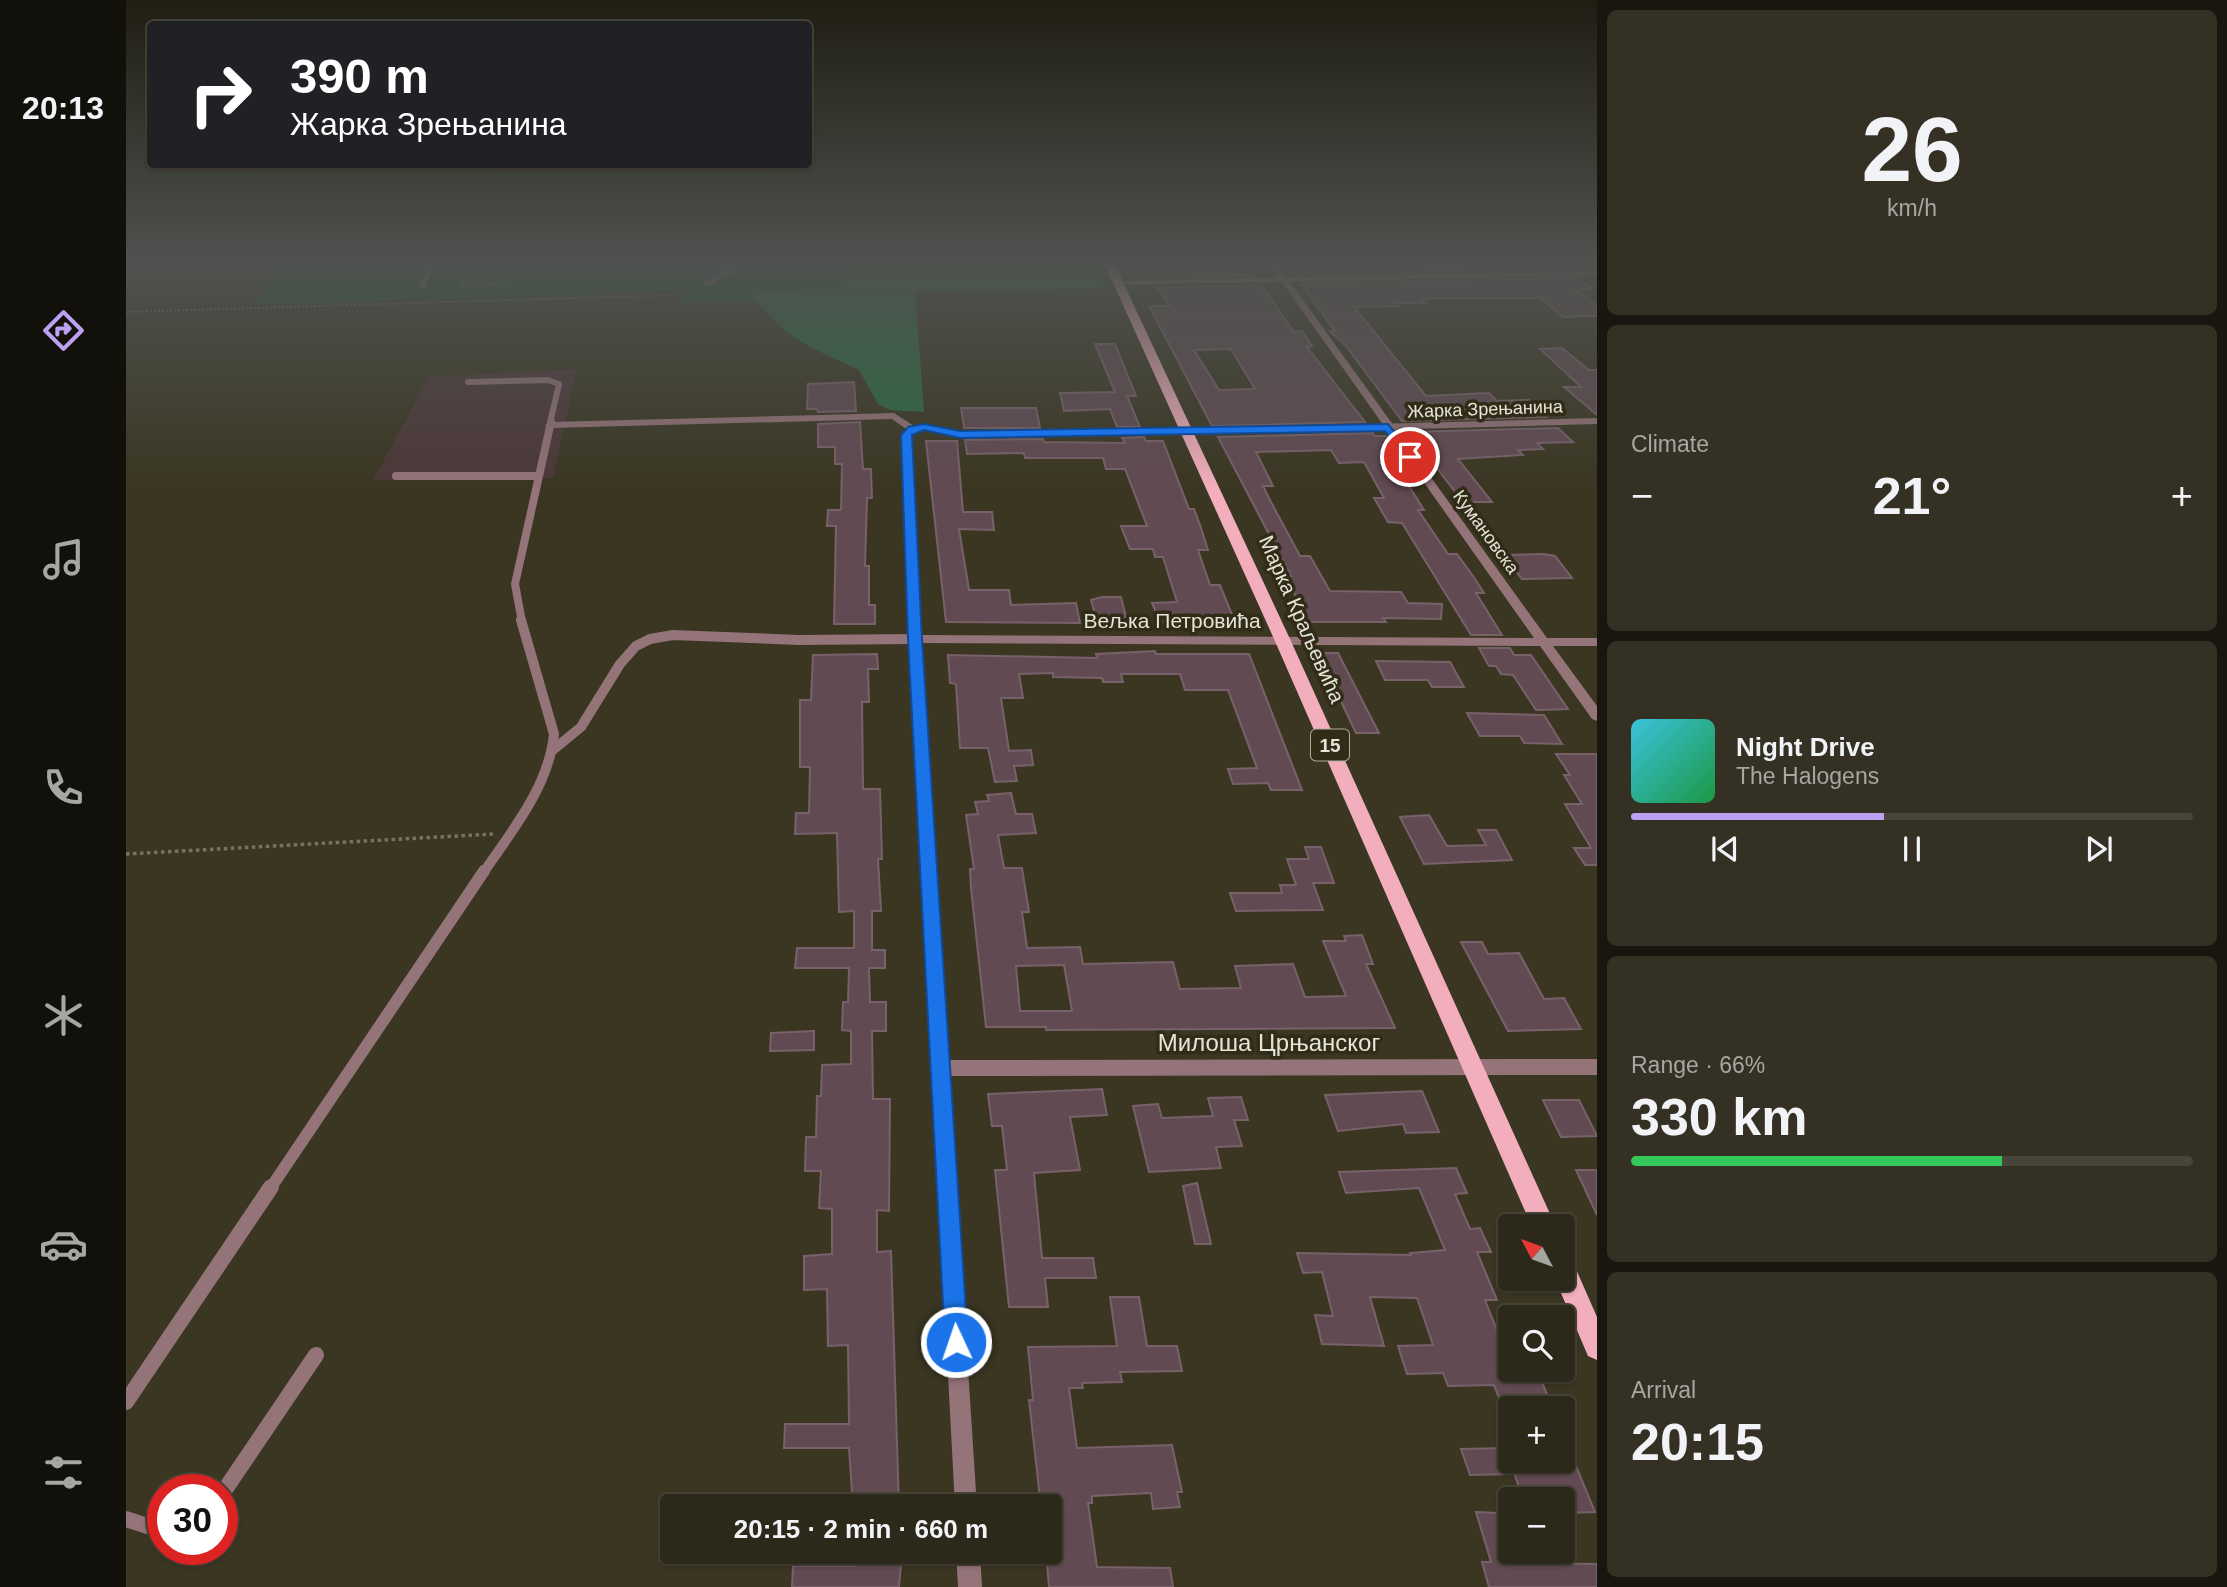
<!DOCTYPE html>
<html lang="en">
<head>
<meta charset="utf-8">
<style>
  :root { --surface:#2c281a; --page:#343023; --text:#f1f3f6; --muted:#a6a6a2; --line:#484439; --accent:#bca0f2 }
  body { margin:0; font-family:Helvetica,sans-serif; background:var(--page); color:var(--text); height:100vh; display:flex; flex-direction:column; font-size:26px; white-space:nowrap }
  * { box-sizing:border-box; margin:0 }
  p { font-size:23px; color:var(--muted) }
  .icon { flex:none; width:38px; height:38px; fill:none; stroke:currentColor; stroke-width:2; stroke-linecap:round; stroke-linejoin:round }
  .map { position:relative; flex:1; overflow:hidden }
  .sheet { display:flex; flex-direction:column; gap:10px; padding:10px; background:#18160e; width:630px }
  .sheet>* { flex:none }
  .hud { position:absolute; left:21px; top:21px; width:665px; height:147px; border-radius:7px; box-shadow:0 2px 5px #0004,0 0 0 2px var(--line); background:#202124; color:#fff; overflow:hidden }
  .needle { width:46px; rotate:311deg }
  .controls { position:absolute; left:1372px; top:1214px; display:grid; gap:14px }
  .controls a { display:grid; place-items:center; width:77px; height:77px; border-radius:7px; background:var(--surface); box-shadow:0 2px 5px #0004,0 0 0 2px var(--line); font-size:35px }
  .speed { position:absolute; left:21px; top:1474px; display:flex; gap:14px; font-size:35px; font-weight:700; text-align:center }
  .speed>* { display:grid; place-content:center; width:91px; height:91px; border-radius:50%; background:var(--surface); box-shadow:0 2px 5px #0004,0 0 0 2px var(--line); line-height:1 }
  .speed .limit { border:10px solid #d22; background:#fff; color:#111 }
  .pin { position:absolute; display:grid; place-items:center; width:60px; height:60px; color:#fff; margin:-30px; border:4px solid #fff; border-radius:50%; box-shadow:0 2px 7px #0007 }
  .me { position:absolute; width:77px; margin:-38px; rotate:357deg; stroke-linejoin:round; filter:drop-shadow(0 0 5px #0008) }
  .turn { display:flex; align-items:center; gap:24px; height:147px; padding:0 28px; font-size:32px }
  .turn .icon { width:91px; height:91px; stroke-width:2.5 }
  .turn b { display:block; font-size:49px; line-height:60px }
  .big { font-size:52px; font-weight:700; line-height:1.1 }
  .sheet .tile { flex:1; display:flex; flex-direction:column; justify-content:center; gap:10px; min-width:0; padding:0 24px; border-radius:10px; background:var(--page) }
  .sheet .dial { align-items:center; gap:0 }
  .dial b { font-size:91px; line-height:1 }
  .song { display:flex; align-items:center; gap:21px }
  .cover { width:84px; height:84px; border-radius:10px; background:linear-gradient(135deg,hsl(190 70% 55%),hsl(140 70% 35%)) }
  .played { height:7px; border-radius:4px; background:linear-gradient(90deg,var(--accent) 45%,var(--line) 45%) }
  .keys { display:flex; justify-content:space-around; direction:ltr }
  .heat { display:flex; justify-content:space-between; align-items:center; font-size:38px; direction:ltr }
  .charge { height:10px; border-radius:5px; background:linear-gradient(90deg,#34c759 66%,var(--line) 0) }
  .trip { position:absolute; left:534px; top:1494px; width:402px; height:70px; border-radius:7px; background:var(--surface); box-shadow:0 2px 5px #0004,0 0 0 2px var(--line); font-weight:700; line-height:70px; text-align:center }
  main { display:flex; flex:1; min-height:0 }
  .tabs { display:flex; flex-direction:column; width:126px; justify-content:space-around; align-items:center; background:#12100a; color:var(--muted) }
  .tabs .icon { width:49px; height:49px }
  .tabs .on { color:var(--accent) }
  .tabs b { font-size:32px; color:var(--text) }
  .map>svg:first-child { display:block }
  .industrial { fill:#4c3738 }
  .green { fill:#1b502d }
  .forest { fill:#2a6b40 }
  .building { fill:#614a52; stroke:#79616a; stroke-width:2; fill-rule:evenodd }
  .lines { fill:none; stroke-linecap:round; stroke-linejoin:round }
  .path-far1 { stroke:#777362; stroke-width:2; stroke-dasharray:2 2; stroke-linecap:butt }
  .path { stroke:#777362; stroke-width:3.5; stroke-dasharray:3.5 3.5; stroke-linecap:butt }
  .service-far4 { stroke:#947379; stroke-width:6 }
  .service-far3 { stroke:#947379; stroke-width:8 }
  .service-far2 { stroke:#947379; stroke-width:10 }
  .service-far1 { stroke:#947379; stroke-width:12 }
  .service { stroke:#947379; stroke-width:16 }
  .minor { fill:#947379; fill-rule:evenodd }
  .tertiary { fill:#947379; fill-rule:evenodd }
  .primary { fill:#f2aebc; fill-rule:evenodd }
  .route { fill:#1a73e8; stroke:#114b97; stroke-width:2 }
  .labels { text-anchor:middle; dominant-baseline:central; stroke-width:7; stroke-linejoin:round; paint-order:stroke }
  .far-street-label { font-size:18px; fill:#e6e3d7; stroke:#302c18 }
  .shield { fill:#302c18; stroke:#afac9e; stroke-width:2 }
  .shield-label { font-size:19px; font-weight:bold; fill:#e6e3d7 }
  .street-label { font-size:21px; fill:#e6e3d7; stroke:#302c18 }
  .near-street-label { font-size:24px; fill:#e6e3d7; stroke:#302c18 }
</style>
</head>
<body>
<main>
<nav class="tabs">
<b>20:13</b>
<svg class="icon on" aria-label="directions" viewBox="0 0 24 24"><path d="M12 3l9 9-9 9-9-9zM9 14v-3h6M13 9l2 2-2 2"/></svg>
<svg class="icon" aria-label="music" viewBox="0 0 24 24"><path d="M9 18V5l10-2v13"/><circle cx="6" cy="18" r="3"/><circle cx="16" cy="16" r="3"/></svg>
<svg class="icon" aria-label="phone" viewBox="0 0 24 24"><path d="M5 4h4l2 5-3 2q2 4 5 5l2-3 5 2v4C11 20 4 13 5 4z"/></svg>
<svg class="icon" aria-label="climate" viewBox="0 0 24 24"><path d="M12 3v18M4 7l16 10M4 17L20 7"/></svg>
<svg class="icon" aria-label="car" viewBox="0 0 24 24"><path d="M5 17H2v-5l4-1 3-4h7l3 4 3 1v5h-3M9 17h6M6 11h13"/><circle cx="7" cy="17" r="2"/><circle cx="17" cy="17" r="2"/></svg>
<svg class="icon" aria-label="filters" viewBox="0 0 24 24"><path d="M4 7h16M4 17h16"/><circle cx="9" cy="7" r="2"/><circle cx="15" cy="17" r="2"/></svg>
</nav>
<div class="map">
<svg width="1471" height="1587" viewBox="0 0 1471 1587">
  <rect width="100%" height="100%" fill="#3a3622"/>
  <path class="industrial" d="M451,369L427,478L247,480L303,377Z"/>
  <path class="green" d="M158,265H718L715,289L634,291L631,301L551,302L554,291L128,305Z"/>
  <path class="forest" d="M718,265H969L979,288L789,291L798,412L764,410L752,404L733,370L684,347L659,331L626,297L634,291L715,289Z"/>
  <g class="building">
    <path d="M1120,265L1128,275L1023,278L1017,268Z"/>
    <path d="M1160,265H1434L1440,269L1167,274Z"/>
    <path d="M1452,278L1466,289H1450L1471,306V316L1437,317L1414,298H1305L1295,299L1299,303H1270L1273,306L1228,307L1300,396L1363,393L1371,401L1403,400L1420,417L1276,421L1220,346L1204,331H1209L1175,284Z"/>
    <path d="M1135,285L1168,332L1176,331L1186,346L1181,347L1239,422L1086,426L1023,306H1044L1030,287ZM1105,349L1129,389L1093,390L1068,350Z"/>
    <path d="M969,344H989L1010,396H1001L1014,427H991L984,409L938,411L934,393L989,392Z"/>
    <path d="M1436,348L1463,370H1471V415L1438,387H1455L1414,349Z"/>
    <path d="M728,382L730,411L692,412L691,409H681L682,384Z"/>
    <path d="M835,408H910L914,428H838Z"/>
    <path d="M734,422L737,469H745L746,498H741L739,566H743V605H749V624H708L710,526H701L702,510H715L716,464H709V447H692V424Z"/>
    <path d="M1432,428L1447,442L1411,443L1417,449L1392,450L1397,455L1332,459L1366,502H1337L1299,453L1291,454L1278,436L1288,435L1285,432Z"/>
    <path d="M1247,433L1249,436H1262L1275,454H1263L1298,510H1292L1322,554H1331L1347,576L1358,593H1350L1376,635H1345L1276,523L1262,522L1248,498H1258L1238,462L1213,463L1205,450L1130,452L1147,486H1137L1145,502L1174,556H1184L1204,591L1275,592L1282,603L1316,604L1315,619L1257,618L1260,622H1182L1160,576H1165L1092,437Z"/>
    <path d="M1018,437L1020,441H1037L1063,509H1068L1074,525L1082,550H1072L1084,585H1094L1109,622H1034L1026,603L1051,602L1037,557H1029L1027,549H1004L995,526H1021L999,469H980L977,458H899L898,453L841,454L839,440L917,439L918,442L999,443L996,438Z"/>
    <path d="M800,441H831L837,512H866L868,530L833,529L843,590H883L885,605L950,603L954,623L820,622Z"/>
    <path d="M1417,554L1429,556L1446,578L1396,579L1377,555Z"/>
    <path d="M976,597H995L1000,617L970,618L965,600Z"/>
    <path d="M1353,648H1384L1388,655H1405L1442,709L1410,710L1387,675L1375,674L1370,666H1363Z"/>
    <path d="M1029,651L1030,654H1123L1176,790H1145L1142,783L1107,784L1102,769L1131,768L1102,690H1059L1054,674H995L997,682H977L976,678L927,677V673L893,674L897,698H875L883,751L905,750L907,765L888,766L891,781L869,782L862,748H834L830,684L824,683L822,655L971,658L970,654Z"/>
    <path d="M1192,653H1212L1253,733H1230Z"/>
    <path d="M751,654L752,669H742L743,702H736L737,789H754L756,859H752L755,911H746V950H759V968H743L744,1002H760V1031H746L747,1099H764L763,1211L751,1210V1252L765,1251L773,1507H727L723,1448H658L659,1424H723L722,1345L702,1346L701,1289L678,1290V1256L706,1254V1209L693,1208L695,1171H679L680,1137H690L691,1096H695L696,1065L725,1064V1031L716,1030L717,1002H722L723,968H669L671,948H728V911L713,912L711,833L669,834L670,813H683L684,767H674V700H685L687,655Z"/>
    <path d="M1250,661L1324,662L1338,687H1306L1302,680H1259Z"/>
    <path d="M1341,713L1418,715L1436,744L1398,743L1394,736H1354Z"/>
    <path d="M1430,754H1471V865H1459L1448,848H1465L1439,804H1456L1438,775H1444Z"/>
    <path d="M885,793L890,814H906L910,833L872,835L878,868H896L903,912H896L901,948L954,947L957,964L1047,962L1054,989L1115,988L1109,966L1167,964L1179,997L1220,996L1197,941H1220L1218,936L1236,935L1247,964H1240L1269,1028L920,1030V1027H860L845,888L844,869H848L840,815L852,814L849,802L863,801L861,795ZM938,965L946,1011H894L890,966Z"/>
    <path d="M1303,815L1321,846L1360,845L1352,830H1370L1386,860L1298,864L1274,817Z"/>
    <path d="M1179,847H1195L1208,883H1187L1197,910L1110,911L1104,893H1156L1154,885H1170L1161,859H1183Z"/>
    <path d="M1335,942H1356L1362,954L1393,953L1418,999L1438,998L1455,1029L1382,1031Z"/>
    <path d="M688,1031V1050L644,1051L645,1033Z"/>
    <path d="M976,1089L981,1115L944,1117L954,1170L908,1173L916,1258H967L970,1278H919L922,1307H883L869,1170H881L876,1126H866L862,1094Z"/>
    <path d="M1296,1091L1313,1132L1280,1133L1277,1124L1212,1131L1199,1095Z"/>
    <path d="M1115,1097L1122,1120H1108L1116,1146L1090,1147L1095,1168L1023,1172L1007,1106L1032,1104L1036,1118L1087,1116L1082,1098Z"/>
    <path d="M1417,1100H1453L1471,1136L1435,1137Z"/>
    <path d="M1330,1168L1341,1193L1329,1194L1344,1229L1354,1228L1365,1252H1351L1371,1300H1359L1376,1343H1384V1370H1411L1427,1409H1377L1368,1385L1322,1386L1317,1373L1281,1374L1272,1346L1307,1345L1291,1298L1244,1297L1258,1346L1196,1344L1189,1315L1207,1316L1196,1272L1177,1273L1171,1253L1285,1255L1284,1253L1319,1250L1293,1188L1220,1193L1213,1172Z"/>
    <path d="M1450,1170H1471V1215Z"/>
    <path d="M1071,1183L1085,1244H1069L1057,1186Z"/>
    <path d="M984,1297H1013L1021,1346H1051L1056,1371L994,1372L996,1382L956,1383L957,1388H943L951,1448L1046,1445L1056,1492H1051L1054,1507L1027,1509L1025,1493L966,1496V1503H962L971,1567L1044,1568L1047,1587H923L920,1552H924V1507H915L903,1400H907L902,1347L991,1346Z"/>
    <path d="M1384,1448V1461H1448L1469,1512L1437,1513V1500L1397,1498L1384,1462V1474L1344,1475L1335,1449Z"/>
    <path d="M1350,1512L1372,1513L1389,1563L1471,1564V1587H1363L1356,1562H1365Z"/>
    <path d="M729,1552H776L773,1587H666L667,1566H730Z"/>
  </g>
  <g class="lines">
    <g class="path-far1">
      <path d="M344,265L336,286L378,284L384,265"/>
      <path d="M317,267L344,266"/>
      <path d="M383,268L415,265"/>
      <path d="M342,271L382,270"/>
      <path d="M203,273L208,265"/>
      <path d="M216,275L222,265"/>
      <path d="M187,276L194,265"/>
      <path d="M364,284L371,265"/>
      <path d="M350,285L358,265"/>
      <path d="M0,312L546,295"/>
    </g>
    <path class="path" d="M0,854L368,834"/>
    <g class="service-far4">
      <path d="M581,283L608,269L598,265"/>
      <path d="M297,285L306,265"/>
      <path d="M342,382L422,380L433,384L424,423"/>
    </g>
    <g class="service-far3">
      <path d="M270,476H412"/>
      <path d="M396,622L389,584L425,422"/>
    </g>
    <g class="service-far2">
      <path d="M427,750L455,727L494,664L510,646L524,639L547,635L673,640L789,639"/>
      <path d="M357,873C386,831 423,786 428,734L395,620"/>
    </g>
    <path class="service-far1" d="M144,1189L358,871"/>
    <g class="service">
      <path d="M0,1402L145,1187"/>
      <path d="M96,1494L190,1355"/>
      <path d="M0,1519L37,1531"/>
    </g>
    <g class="minor">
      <path d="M1144,265H1152L1161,277L1471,271V275L1164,282L1421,638H1471V646H1427L1471,706V721L1466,719L1414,646L795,643L822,1060L1471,1059V1075L823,1076L851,1507H829L783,639L775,435L780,429L766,419L424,428L419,425L424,422L768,413L788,426L798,424L834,431L1061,429L1064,430V434L834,437C819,434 797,424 785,436L795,635L1408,638L1156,282L992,285L988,283L992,281L1153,277Z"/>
      <path d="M830,1552H854L856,1587H832Z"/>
    </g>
    <path class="tertiary" d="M1471,418V424L1061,435L1056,432L1061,429Z"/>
    <g class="primary">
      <path d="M979,265H989L1164,639L1430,1227H1406L1148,639Z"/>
      <path d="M1437,1257L1446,1260L1471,1317V1360L1462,1356L1429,1279H1437Z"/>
    </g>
  </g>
  <linearGradient id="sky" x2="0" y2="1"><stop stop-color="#201e13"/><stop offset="0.54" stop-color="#4f524f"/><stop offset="1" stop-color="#4f524f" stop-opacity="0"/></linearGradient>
  <rect width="1471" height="487" fill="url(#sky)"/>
  <path class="route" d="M798,424L834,431L1262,424L1289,457L1280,459L1259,431L834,438L798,430L786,435L796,639L842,1342L839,1350L830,1354L822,1350L819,1342L782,639L775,435L782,427Z"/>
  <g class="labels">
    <g class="far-street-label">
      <text transform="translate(1359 409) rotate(-2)">Жарка Зрењанина</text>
      <text transform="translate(1360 532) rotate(54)">Кумановска</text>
    </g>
    <rect class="shield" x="1185" y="729.5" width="38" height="31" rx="5"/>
    <g class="shield-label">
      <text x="1204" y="745">15</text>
    </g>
    <g class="street-label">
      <text transform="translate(1176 619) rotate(66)">Марка Краљевића</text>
      <text x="1046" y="620">Вељка Петровића</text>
    </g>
    <g class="near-street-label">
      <text x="1143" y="1042">Милоша Црњанског</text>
    </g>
  </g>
</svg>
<div class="controls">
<a><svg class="needle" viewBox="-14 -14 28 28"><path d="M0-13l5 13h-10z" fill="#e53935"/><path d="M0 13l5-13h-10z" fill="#a6a6a2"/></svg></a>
<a><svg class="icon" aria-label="search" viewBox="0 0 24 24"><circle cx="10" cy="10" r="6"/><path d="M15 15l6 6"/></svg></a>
<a>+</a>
<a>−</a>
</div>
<div class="speed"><div class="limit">30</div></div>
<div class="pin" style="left:1284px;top:457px;background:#d93025"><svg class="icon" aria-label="arrive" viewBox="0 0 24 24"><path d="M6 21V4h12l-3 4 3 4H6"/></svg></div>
<svg class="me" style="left:830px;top:1342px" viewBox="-20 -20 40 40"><circle r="17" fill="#1a73e8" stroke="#fff" stroke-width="3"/><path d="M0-11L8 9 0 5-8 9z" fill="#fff"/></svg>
<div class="trip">20:15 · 2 min · 660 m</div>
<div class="hud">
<div class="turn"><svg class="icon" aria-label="right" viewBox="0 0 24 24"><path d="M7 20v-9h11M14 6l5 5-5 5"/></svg><div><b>390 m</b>Жарка Зрењанина</div></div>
</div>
</div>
<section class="sheet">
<div class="tile dial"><b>26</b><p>km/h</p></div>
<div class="tile"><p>Climate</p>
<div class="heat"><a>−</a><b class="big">21°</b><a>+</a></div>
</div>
<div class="tile">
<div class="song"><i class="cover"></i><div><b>Night Drive</b><p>The Halogens</p></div></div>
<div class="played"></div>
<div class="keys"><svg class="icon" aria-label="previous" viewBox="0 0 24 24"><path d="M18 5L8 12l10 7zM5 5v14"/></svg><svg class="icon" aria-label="pause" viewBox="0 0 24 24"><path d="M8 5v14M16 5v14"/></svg><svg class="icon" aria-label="next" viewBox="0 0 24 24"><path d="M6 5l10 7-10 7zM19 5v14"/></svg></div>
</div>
<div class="tile"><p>Range · 66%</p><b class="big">330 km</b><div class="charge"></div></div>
<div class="tile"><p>Arrival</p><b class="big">20:15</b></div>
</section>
</main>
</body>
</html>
